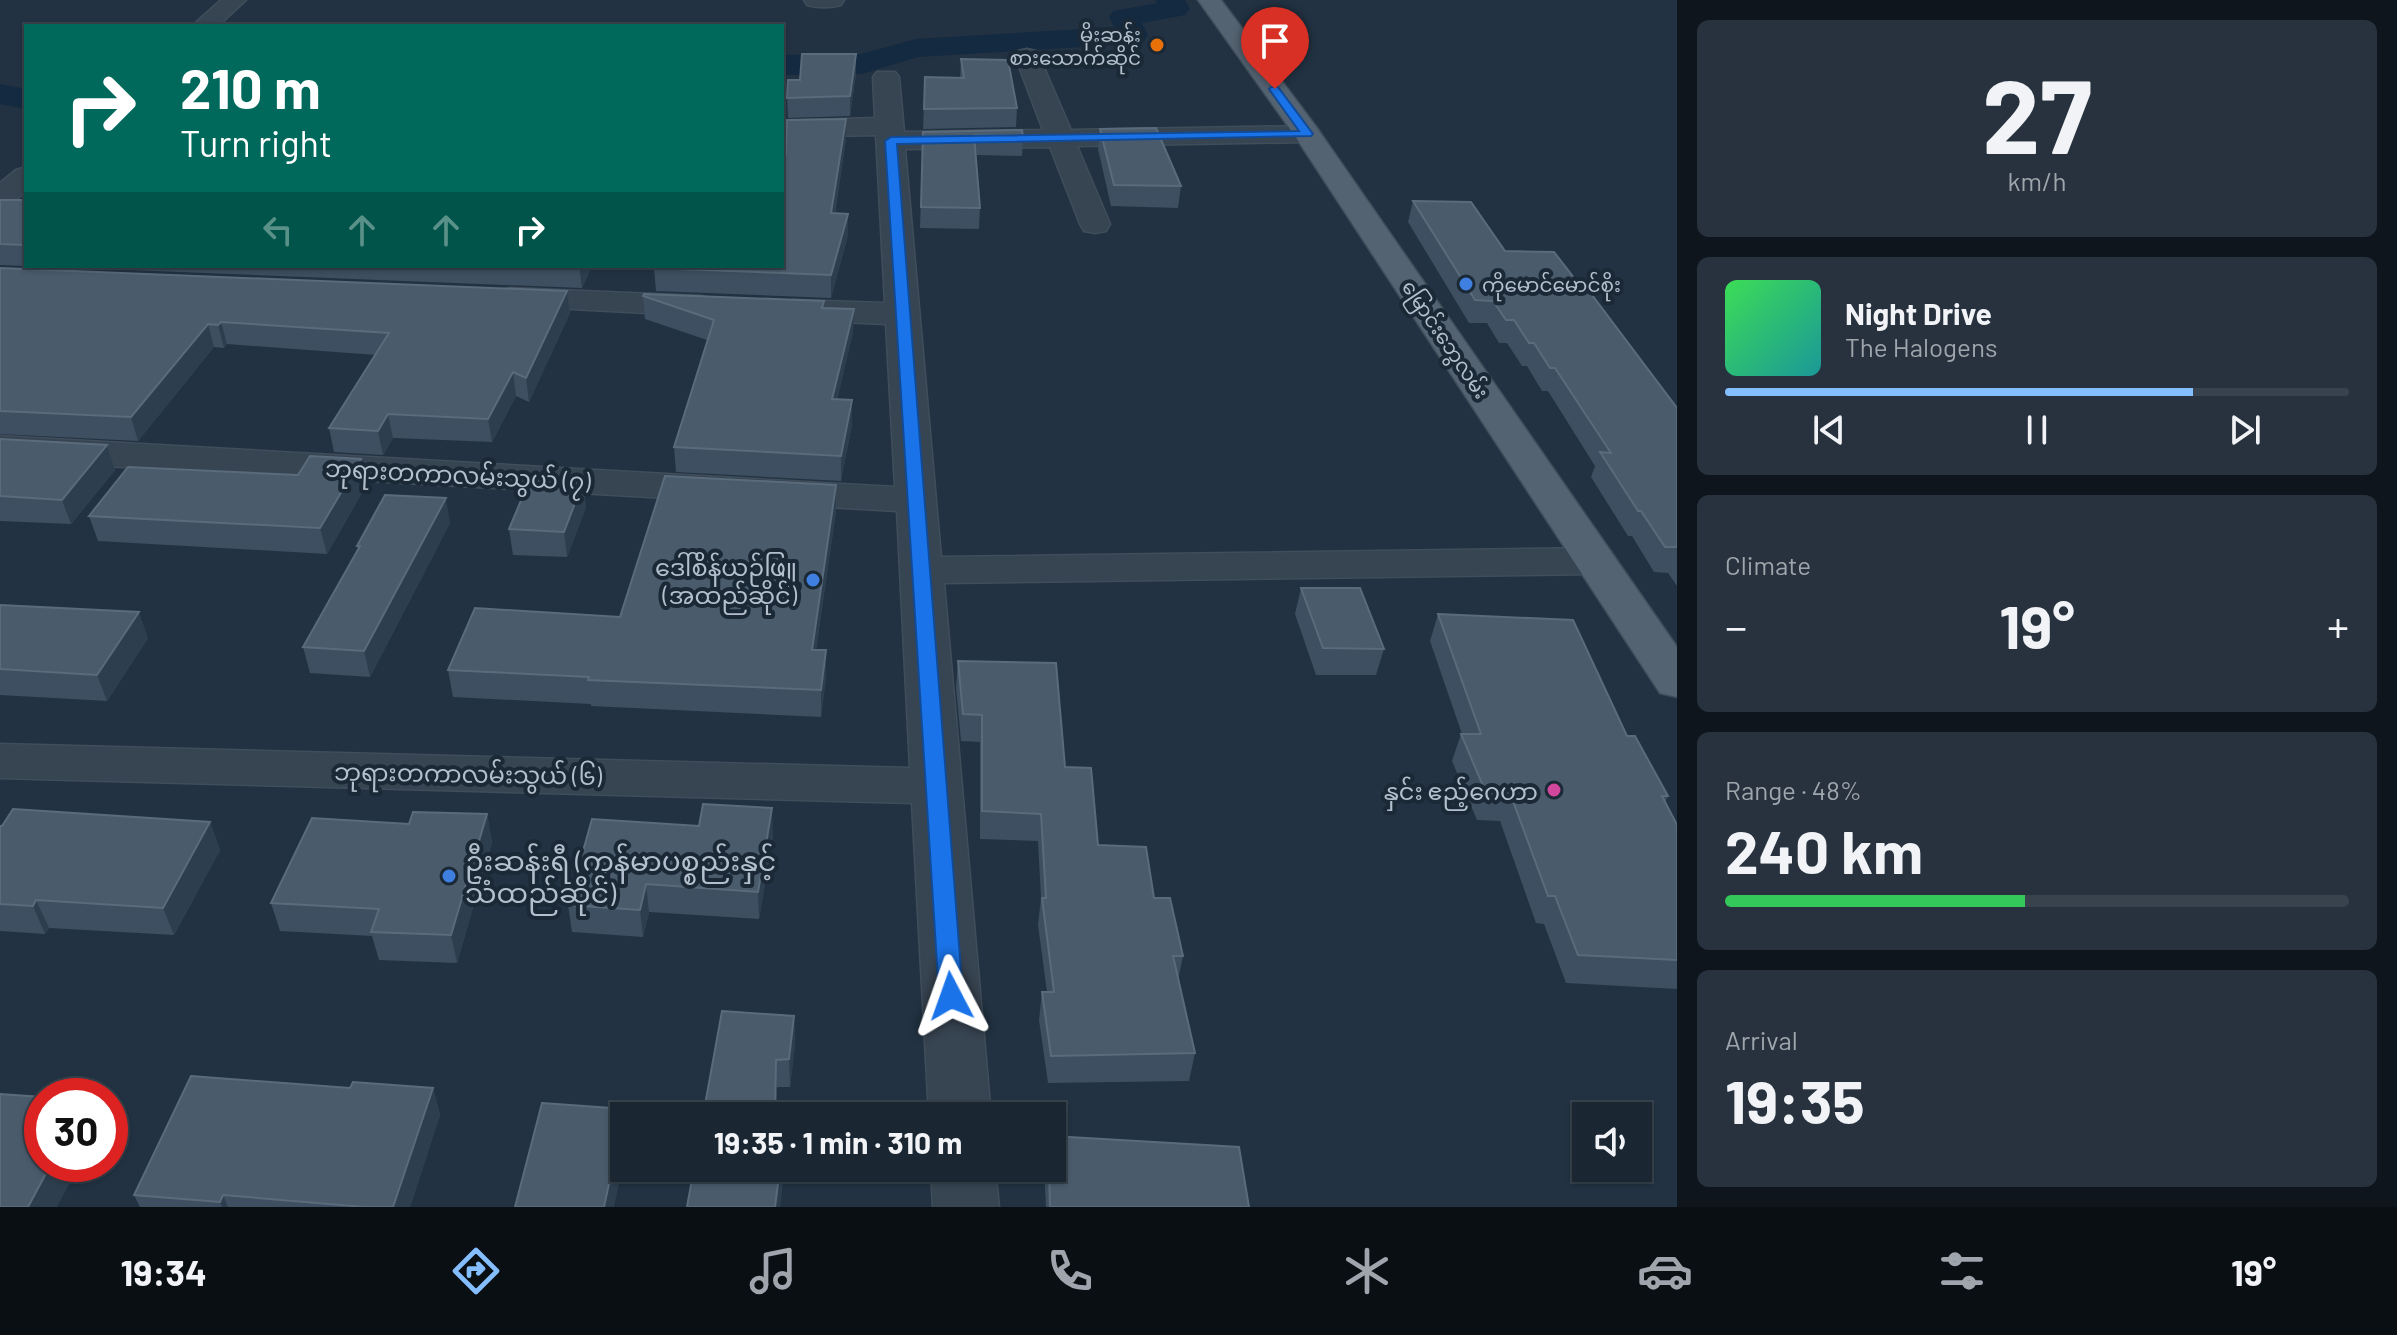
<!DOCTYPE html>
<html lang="en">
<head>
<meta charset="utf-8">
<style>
  :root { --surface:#1a2632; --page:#27323e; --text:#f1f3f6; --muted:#9fa5ac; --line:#38434d; --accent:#85beff }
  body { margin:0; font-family:Barlow,"Noto Sans Myanmar",sans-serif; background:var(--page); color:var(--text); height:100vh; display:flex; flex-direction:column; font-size:30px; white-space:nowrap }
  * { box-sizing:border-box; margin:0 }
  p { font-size:26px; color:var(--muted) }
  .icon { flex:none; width:44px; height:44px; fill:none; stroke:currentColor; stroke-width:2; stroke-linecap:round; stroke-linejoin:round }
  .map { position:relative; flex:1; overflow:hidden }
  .drawer { display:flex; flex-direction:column; gap:20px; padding:20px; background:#0e151c; width:720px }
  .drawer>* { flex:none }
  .hud { position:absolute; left:24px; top:24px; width:760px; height:244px; border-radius:0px; box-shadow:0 2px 6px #0004,0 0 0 2px var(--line); background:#00695c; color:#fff; overflow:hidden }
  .tools { position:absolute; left:1572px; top:1102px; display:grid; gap:16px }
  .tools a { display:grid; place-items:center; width:80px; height:80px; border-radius:0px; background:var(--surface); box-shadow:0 2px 6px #0004,0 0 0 2px var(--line); font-size:40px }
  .speed { position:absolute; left:24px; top:1078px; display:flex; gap:16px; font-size:40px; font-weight:700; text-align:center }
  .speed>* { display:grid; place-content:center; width:104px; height:104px; border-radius:50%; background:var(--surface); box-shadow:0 2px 6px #0004,0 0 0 2px var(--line); line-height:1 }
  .speed .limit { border:12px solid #d22; background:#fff; color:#111 }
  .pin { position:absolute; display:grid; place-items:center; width:68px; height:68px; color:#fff; margin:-82px -34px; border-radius:50% 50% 50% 0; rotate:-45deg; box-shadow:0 0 8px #0007 }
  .pin .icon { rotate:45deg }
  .me { position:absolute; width:88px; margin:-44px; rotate:356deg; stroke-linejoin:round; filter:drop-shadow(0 0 6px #0008) }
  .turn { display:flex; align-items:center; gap:28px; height:168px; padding:0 24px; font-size:36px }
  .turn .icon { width:104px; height:104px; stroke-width:2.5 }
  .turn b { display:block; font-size:56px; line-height:68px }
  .lanes { display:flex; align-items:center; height:76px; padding:0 24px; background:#0003; justify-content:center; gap:40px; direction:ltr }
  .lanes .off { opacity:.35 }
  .big { font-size:60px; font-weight:700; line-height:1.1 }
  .drawer .tile { flex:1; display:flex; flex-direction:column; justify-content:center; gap:12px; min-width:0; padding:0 28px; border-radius:12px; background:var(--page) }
  .drawer .dial { align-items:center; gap:0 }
  .dial b { font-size:104px; line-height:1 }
  .song { display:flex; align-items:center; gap:24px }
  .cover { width:96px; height:96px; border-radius:12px; background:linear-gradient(135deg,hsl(130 70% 55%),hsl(180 70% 35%)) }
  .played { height:8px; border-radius:4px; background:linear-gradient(90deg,var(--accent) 75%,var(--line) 75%) }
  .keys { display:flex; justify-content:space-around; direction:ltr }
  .heat { display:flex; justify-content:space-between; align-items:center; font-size:44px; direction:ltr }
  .charge { height:12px; border-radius:6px; background:linear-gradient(90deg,#34c759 48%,var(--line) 0) }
  .trip { position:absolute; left:610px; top:1102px; width:456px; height:80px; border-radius:0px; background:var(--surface); box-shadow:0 2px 6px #0004,0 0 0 2px var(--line); font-weight:700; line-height:80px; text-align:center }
  .tab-bar { display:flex; height:128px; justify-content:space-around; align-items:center; background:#0a0f14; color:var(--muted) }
  .tab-bar .icon { width:56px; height:56px }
  .tab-bar .current { color:var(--accent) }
  .tab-bar b { font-size:36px; color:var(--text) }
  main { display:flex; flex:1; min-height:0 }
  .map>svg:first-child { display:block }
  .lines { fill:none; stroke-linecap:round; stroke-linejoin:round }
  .canal { fill:#142a41; fill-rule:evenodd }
  .minor-casing { stroke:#404d5a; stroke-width:3 }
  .major-casing { stroke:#404d5a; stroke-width:3 }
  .minor { fill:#374451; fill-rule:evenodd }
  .major { fill:#546371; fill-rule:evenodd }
  .wall { fill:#3d4f60 }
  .shaded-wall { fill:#2d3f4f }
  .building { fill:#4a5b6c; stroke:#5a6b7b; stroke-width:2 }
  .route { fill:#1a73e8; stroke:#114b97; stroke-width:2 }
  .food-dot { fill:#e8710a; stroke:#1b2936; stroke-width:3 }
  .shop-dot { fill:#3f7fe0; stroke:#1b2936; stroke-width:3 }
  .hotel-dot { fill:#d1479c; stroke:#1b2936; stroke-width:3 }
  .labels { text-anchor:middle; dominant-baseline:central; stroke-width:8; stroke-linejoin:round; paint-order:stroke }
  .far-poi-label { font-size:20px; fill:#b3bfcc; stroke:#1b2936; text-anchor:end }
  .far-street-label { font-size:20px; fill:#b3bfcc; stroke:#1b2936 }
  .street-label { font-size:24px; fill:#b3bfcc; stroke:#1b2936 }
  .poi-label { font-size:24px; fill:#b3bfcc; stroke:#1b2936; text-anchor:end }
  .near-poi-label { font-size:28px; fill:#b3bfcc; stroke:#1b2936; text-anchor:start }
</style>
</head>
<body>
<main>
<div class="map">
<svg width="1677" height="1207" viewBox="0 0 1677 1207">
  <rect width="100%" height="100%" fill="#223242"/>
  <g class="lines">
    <g class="canal">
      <path d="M1155,0H1185L1190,9L1185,15L1142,23L1148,35L1144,41L1133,44L918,57L862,74L782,75V55L860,54L916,39L1114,27L1109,17L1113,11L1157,3Z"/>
      <path d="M0,84L26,89V109L0,104Z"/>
    </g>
    <g class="minor-casing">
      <g id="minor">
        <path d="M221,0H246L218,26H192Z"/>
        <path d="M804,0H844L841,5C830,8 818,8 807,5Z"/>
        <path d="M1027,49L1036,51L1039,56L1071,130L1307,126L1317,128L1321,134L1317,140L1307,142L1077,146L1110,224L1106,231L1095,233L1084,231L1080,224L1050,147L905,149L941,557L1596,548L1611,552L1617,561L1611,570L1596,574L944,583L991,1116H929L912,803L0,778V744L910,768L897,511L0,460V436L895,487L886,324L794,320L782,317L777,310L782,303L794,300L885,303L876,135L782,137V121L875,118L873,77L877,72H895L899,77L904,132L1043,130L1015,56L1018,51Z"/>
        <path d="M26,167V191L11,204L0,207V183L16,170Z"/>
        <path d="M510,288L701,296L713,299L718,306L713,313L701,316L498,305L493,298L498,291Z"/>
        <path d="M931,1168H995L999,1207H933Z"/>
      </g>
    </g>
    <g class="major-casing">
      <path id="major" d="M1198,0H1221L1317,128L1677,647V697L1660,693L1295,136Z"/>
    </g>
    <use href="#minor" class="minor"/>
    <use href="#major" class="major"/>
  </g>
  <g class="wall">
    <path d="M856,54V73L850,116L788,118L787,98L800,80Z"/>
    <path d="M961,59L1017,108L1016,127L923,129L925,77L960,78Z"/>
    <path d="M1100,129L1181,186L1178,208L1111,206L1098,149Z"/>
    <path d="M923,132L1023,136L1022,156L976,155L980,208L979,229L920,228Z"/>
    <path d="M846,139L835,213L848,235L831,298L656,291L654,268L782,266L786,154Z"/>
    <path d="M0,200H26V266L0,265Z"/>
    <path d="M1413,201L1505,251L1575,279L1677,408V586L1668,573L1654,572L1632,536H1628L1591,477L1595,466L1548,391H1542L1527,366H1522L1507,343H1499L1487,323H1469L1408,222Z"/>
    <path d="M28,266H592L582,288Z"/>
    <path d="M0,268L567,291L570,313L529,402L516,396L492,442L393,438L383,455L334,452L329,428L376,355L227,344L224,348L214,347L138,441L0,434Z"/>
    <path d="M643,296L854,309L853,332L837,399L852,400V424L841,481L676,472L674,447L707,340L645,319Z"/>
    <path d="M0,439L107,445L115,470L71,524L0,521Z"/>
    <path d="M361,459L367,484L327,554L98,541L89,516L298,475Z"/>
    <path d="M583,482L586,507L567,557L513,555L509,529Z"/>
    <path d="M836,485V511L816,650H826V677L821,717L591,706V704L453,697L448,670L620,617Z"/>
    <path d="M450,523L370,677L310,673L303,647L358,550L357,546Z"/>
    <path d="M1301,588L1384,649L1376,675H1316L1295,614Z"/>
    <path d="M0,605L148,638L107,701L0,695Z"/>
    <path d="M1438,614L1627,736L1668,796L1665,802L1677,826V989L1566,983L1544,924L1536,923L1500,821L1477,820L1452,761L1461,734H1462L1430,641Z"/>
    <path d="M958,661L1065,767L1098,845L1154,898L1183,956L1178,980L1195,1053L1189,1081L1048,1083L1039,1020L1042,992H1047L1038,925L1041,898L1038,841L980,839V742L961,741L956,687Z"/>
    <path d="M487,814L492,842L457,963L379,960L372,936L280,931L271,903L409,824Z"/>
    <path d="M210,822L220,850L174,935L49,928L45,934L0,931V826Z"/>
    <path d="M773,835L759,919L649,912L643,937L572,932L568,905Z"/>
    <path d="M794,1016L795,1044L790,1087H778L703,1116Z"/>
    <path d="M350,1088H433L440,1115L410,1207H140L134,1195Z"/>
    <path d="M1044,1168H1052L1249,1207H1046Z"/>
  </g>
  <g class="shaded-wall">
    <path d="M856,54V73L850,116V96Z"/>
    <path d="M846,119V139L831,235V213Z"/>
    <path d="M848,214V235L831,298V275Z"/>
    <path d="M579,266H592L582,288Z"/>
    <path d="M567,291L570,313L529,402L526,378Z"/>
    <path d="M854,309L853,332L832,423V399Z"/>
    <path d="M221,322L227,344L224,348L218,325Z"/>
    <path d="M208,324L214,347L138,441L131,417Z"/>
    <path d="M513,372L516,396L492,442L488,419Z"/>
    <path d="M852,400V424L841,481V456Z"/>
    <path d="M388,414L393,438L383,455L378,431Z"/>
    <path d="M107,445L115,470L71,524L62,500Z"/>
    <path d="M361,459L367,484L327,554L320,528Z"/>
    <path d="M583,482L586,507L567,557L564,532Z"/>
    <path d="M836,485V511L812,676V650Z"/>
    <path d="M446,498L450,523L370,677L364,651Z"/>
    <path d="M139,612L148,638L107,701L97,675Z"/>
    <path d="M826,650V677L821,717V690Z"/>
    <path d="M772,808L773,835L759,919L758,892Z"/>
    <path d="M487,814L492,842L457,963L451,935Z"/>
    <path d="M210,822L220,850L174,935L163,908Z"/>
    <path d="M646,884L649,912L643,937L640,910Z"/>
    <path d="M36,900L49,928L45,934L33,906Z"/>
    <path d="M794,1016L795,1044L790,1087L789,1059Z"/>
    <path d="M776,1060L777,1116H775Z"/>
    <path d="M433,1088L440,1115L410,1207H393Z"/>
    <path d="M625,1109L626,1116H624V1160L614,1207H604Z"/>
    <path d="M51,1164H80L57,1207H28Z"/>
    <path d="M780,1168H785L780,1207H775Z"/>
    <path d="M223,1195L228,1207H222L220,1202Z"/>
  </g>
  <g class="building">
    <path d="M802,54H856L850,96L787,98L788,80H800Z"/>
    <path d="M961,59L1008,60L1017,108L924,109L925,77L964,78Z"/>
    <path d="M846,119L831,213L848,214L831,275L654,268L655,266H782V154H786L787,120Z"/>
    <path d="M1156,128L1181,186L1114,185L1100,129Z"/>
    <path d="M1022,130L1023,136L974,135L980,208L921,207L923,132Z"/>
    <path d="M0,200H26V245L0,244Z"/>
    <path d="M1413,201L1471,202L1505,251L1554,252L1575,279H1580L1677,408V547H1665L1641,511H1638L1600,452L1611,453L1555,368H1550L1534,343H1529L1514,320H1506L1493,301L1475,300Z"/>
    <path d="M0,268L567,291L526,378L513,372L488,419L388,414L378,431L329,428L389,333L221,322L218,325L208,324L131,417L0,411Z"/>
    <path d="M644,294L824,301L822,308L854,309L832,399L852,400L841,456L674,447L714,320L643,296Z"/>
    <path d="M0,439L107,445L62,500L0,496Z"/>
    <path d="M310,456L361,459L320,528L89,516L128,467L298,475Z"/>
    <path d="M665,476L836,485L812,650H826L821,690L588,680L589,677L448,670L475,608L620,617Z"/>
    <path d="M530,479L583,482L564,532L509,529Z"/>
    <path d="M385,495L446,498L364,651L303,647L360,546H357Z"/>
    <path d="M1301,588H1360L1384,649L1323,648Z"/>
    <path d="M0,605L139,612L97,675L0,669Z"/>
    <path d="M1438,614L1573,620L1627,736H1635L1668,796H1662L1677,825V960L1578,955L1555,896H1548L1510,793H1486L1461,734H1481Z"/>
    <path d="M958,661L1056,663L1065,767L1091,768L1098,845L1146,847L1154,898H1170L1183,956H1173L1195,1053L1051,1056L1042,992H1054L1042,898H1046L1041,814L982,811V715L963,714Z"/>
    <path d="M703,804L772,808L758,892L646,884L640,910L568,905L592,819L699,826Z"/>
    <path d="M13,809L210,822L163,908L36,900L33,906L0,904V826H2Z"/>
    <path d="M413,812L487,814L451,935L371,932L379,909L271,903L312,818L409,824Z"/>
    <path d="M722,1011L794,1016L789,1059L776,1060L775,1116H703Z"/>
    <path d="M191,1076L350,1088L353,1082L433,1088L393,1207H364L223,1195L220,1202L134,1195Z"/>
    <path d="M0,1094L42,1097V1164H51L28,1207H0Z"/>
    <path d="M542,1103L625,1109L604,1207H515Z"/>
    <path d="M1052,1136L1239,1147L1249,1207H1050L1049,1168H1052Z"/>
    <path d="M694,1168H780L775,1207H687Z"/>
  </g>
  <path class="route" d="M1271,87H1278L1313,134L1311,136L897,144L963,996L960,1003L951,1005L943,1003L939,996L885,141L891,137L1299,131L1269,89Z"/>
  <circle class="food-dot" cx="1157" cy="45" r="8"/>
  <g class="shop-dot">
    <circle cx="1466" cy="284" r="8"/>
    <circle cx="813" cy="580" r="8"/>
    <circle cx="449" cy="876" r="8"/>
  </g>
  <circle class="hotel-dot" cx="1554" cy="790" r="8"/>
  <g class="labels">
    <g class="far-poi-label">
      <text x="1141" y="34">မိုးဆန်း<tspan x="1141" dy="23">စားသောက်ဆိုင်</tspan></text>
      <text x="1482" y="284" text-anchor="start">ကိုမောင်မောင်စိုး</text>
    </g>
    <g class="far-street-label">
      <text transform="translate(1446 339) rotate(56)">မြောင်းဘွေလမ်း</text>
    </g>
    <g class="street-label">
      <text transform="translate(458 474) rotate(3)">ဘုရားတကာလမ်းသွယ် (၇)</text>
      <text transform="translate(468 773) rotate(1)">ဘုရားတကာလမ်းသွယ် (၆)</text>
    </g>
    <g class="poi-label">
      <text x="797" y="566">ဒေါ်စိန်ယဉ်ဖြူ<tspan x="797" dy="28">(အထည်ဆိုင်)</tspan></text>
      <text x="1538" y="790">နှင်း ဧည့်ဂေဟာ</text>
    </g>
    <g class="near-poi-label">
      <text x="465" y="860">ဦးဆန်းရီ (ကုန်မာပစ္စည်းနှင့်<tspan x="465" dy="32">သံထည်ဆိုင်)</tspan></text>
    </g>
  </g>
</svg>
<div class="tools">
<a><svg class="icon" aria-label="sound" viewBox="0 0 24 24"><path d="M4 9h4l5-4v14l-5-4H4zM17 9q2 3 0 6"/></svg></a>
</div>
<div class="speed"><div class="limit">30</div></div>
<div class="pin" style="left:1275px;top:89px;background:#d93025"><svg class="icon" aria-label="arrive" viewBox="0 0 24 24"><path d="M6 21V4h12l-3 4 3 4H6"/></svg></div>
<svg class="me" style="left:951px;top:996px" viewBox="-20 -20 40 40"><path d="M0-17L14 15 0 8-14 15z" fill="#1a73e8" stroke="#fff" stroke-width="4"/></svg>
<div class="trip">19:35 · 1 min · 310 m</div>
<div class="hud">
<div class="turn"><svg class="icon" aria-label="right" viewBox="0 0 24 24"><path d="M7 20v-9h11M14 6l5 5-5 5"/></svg><div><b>210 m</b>Turn right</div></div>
<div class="lanes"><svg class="icon off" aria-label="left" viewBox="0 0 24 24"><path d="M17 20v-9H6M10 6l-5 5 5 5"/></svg><svg class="icon off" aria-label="ahead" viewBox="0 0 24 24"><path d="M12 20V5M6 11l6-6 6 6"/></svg><svg class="icon off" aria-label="ahead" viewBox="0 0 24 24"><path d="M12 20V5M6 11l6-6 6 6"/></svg><svg class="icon" aria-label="right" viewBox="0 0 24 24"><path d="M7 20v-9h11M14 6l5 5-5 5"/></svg></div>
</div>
</div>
<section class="drawer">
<div class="tile dial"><b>27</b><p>km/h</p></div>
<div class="tile">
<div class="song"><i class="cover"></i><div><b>Night Drive</b><p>The Halogens</p></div></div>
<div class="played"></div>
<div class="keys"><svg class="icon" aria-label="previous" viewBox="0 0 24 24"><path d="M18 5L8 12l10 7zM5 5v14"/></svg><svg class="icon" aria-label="pause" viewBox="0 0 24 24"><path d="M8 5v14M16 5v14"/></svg><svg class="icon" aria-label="next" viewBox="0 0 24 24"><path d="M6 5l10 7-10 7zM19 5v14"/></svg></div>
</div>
<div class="tile"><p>Climate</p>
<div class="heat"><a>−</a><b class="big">19°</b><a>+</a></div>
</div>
<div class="tile"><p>Range · 48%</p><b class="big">240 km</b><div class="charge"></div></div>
<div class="tile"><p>Arrival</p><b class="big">19:35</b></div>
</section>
</main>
<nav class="tab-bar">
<b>19:34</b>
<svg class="icon current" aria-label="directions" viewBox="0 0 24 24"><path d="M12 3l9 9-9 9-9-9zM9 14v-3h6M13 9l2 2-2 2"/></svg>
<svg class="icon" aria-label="music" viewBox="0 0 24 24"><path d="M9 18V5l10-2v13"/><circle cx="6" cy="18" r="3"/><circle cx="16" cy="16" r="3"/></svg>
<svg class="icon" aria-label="phone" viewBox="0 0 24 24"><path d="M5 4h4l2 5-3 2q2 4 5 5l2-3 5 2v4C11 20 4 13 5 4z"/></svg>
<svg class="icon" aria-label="climate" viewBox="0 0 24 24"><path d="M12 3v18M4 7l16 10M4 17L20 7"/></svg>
<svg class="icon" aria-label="car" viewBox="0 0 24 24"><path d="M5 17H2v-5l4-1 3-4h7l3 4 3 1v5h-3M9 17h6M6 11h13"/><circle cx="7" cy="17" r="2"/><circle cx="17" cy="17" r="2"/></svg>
<svg class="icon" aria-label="filters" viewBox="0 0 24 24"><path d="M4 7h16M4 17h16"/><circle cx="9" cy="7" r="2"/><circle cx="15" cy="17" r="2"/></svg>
<b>19°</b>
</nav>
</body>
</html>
